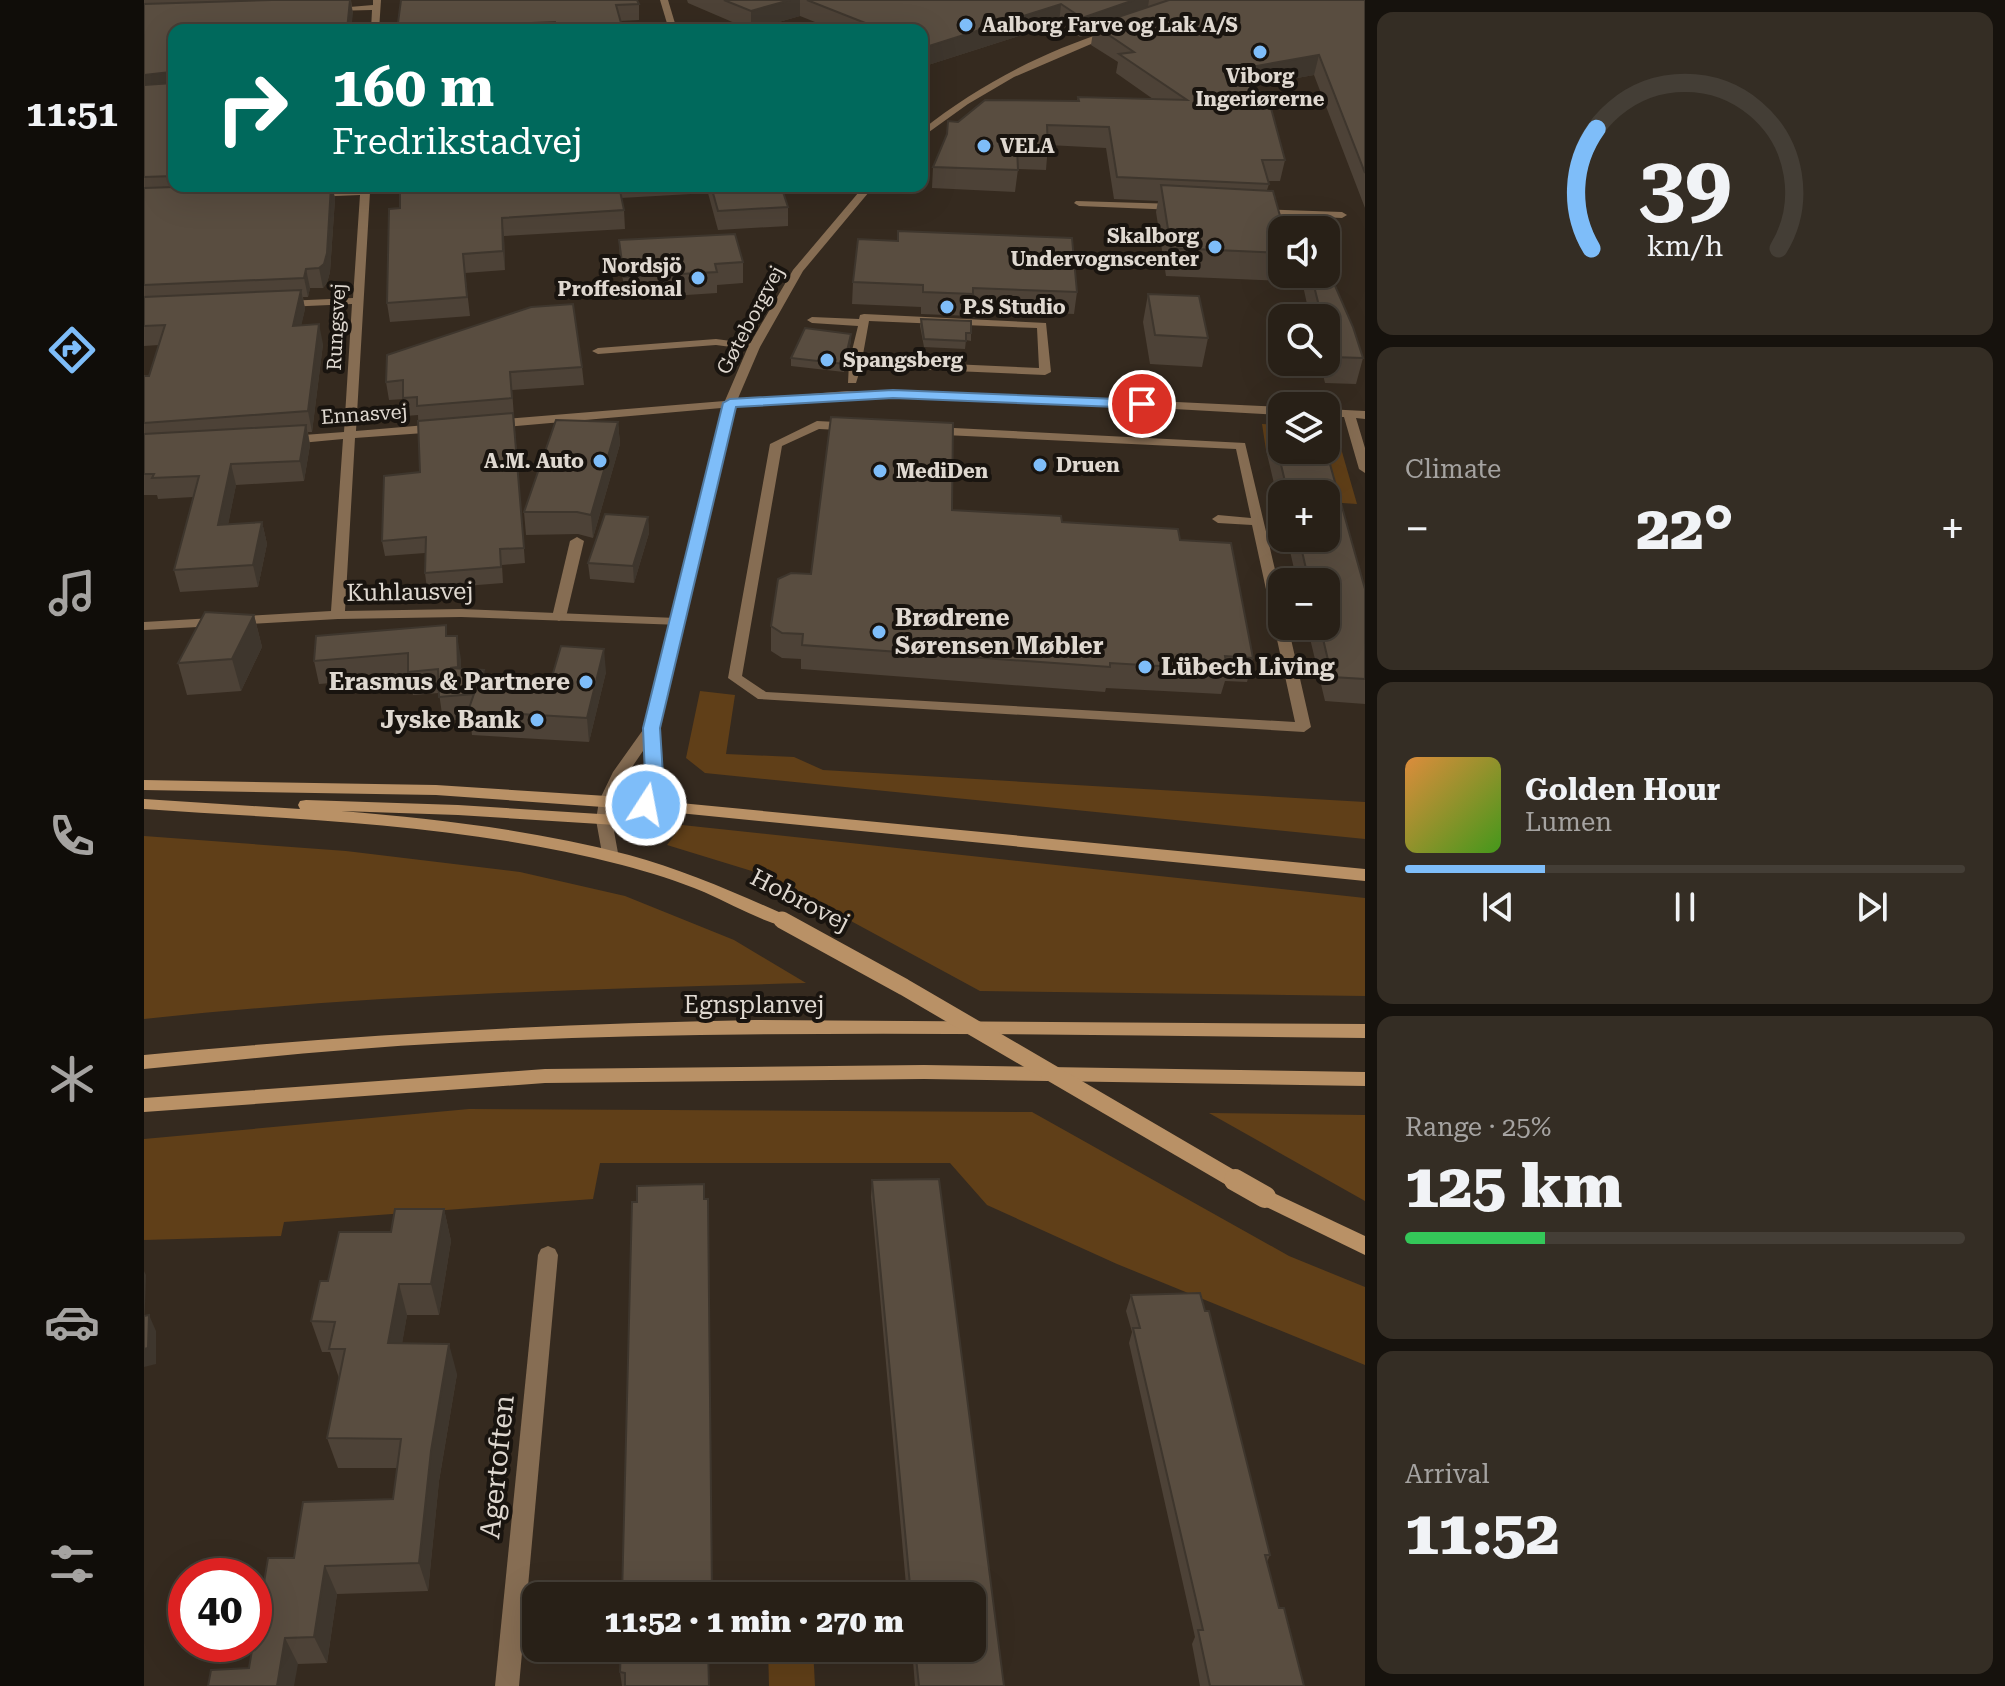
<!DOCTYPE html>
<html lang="en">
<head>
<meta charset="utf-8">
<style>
  :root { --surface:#282017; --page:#342d24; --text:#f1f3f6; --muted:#a5a3a1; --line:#443e36; --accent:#7ebdf9 }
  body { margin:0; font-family:"Roboto Serif",serif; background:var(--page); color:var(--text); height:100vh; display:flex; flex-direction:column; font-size:30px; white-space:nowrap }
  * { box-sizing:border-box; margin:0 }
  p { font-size:26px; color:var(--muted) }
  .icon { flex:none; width:44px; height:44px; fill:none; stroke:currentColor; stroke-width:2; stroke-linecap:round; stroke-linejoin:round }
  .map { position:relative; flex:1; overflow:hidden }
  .panel { display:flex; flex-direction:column; gap:12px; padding:12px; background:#16120d; width:640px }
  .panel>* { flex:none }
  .hud { position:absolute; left:24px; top:24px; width:760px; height:168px; border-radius:16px; box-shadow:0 8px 32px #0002,0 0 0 2px var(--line); background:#00695c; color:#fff; overflow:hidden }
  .controls { position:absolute; left:1124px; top:216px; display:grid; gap:16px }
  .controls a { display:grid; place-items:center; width:72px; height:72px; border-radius:16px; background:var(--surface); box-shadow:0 8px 32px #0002,0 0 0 2px var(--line); font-size:40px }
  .speed { position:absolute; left:24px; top:1558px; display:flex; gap:16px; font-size:40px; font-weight:700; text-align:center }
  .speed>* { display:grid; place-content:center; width:104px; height:104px; border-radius:50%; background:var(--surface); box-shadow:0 8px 32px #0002,0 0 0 2px var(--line); line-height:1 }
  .speed .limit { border:12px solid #d22; background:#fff; color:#111 }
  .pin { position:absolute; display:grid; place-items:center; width:68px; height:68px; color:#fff; margin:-34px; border:4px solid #fff; border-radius:50%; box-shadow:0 2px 8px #0007 }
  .me { position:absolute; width:88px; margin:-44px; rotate:11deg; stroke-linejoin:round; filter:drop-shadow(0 0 6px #0008) }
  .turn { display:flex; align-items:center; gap:28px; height:168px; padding:0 32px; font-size:36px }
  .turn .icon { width:104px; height:104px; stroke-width:2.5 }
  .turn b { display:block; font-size:56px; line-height:68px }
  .big { font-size:60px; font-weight:800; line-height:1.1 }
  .panel .card { flex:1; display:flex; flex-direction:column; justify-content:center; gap:12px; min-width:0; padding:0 28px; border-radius:16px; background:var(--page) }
  .panel .dial { align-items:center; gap:0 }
  .dial svg { height:208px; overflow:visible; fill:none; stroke:var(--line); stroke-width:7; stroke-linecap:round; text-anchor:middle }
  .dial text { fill:var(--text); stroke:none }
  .song { display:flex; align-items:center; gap:24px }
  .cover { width:96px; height:96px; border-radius:12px; background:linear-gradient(135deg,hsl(30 70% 55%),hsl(100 70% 35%)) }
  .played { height:8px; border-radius:4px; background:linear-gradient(90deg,var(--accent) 25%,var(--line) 25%) }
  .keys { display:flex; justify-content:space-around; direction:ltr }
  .heat { display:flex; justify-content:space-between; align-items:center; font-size:44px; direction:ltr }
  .charge { height:12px; border-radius:6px; background:linear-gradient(90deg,#34c759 25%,var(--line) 0) }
  .trip { position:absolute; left:378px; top:1582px; width:464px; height:80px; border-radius:16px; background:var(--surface); box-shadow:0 8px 32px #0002,0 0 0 2px var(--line); font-weight:800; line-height:80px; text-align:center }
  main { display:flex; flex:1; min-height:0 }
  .dock { display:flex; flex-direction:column; width:144px; justify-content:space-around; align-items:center; background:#100d09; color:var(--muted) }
  .dock .icon { width:56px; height:56px }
  .dock .on { color:var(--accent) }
  .dock b { font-size:36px; color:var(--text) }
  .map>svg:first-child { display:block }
  .green { fill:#603f18 }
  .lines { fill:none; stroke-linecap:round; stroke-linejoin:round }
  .service { fill:#866d53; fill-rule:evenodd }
  .minor { fill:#866d53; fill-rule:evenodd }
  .tertiary { fill:#866d53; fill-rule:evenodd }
  .secondary { fill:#b99166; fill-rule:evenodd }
  .secondary-bridge-far1 { stroke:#b99166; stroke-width:17 }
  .secondary-bridge { stroke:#b99166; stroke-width:22 }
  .wall { fill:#4d4237 }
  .shaded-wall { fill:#3e362d }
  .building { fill:#594d40; stroke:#3e362d; stroke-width:2 }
  .route { fill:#7ebdf9; stroke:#527ba2; stroke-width:2 }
  .poi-dot { fill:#7ebdf9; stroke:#19140f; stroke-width:3 }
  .labels { text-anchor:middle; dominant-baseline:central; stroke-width:8; stroke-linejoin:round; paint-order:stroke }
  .far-poi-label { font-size:20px; font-weight:bold; fill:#dfd8d0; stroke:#19140f; text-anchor:start }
  .far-street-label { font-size:20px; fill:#dfd8d0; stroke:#19140f }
  .street-label { font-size:24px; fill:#dfd8d0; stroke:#19140f }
  .poi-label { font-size:24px; font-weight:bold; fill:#dfd8d0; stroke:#19140f; text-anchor:start }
  .near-street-label { font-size:28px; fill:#dfd8d0; stroke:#19140f }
</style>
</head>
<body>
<main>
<nav class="dock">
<b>11:51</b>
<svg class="icon on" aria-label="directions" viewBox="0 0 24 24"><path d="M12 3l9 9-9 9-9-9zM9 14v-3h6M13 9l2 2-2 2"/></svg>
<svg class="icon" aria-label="music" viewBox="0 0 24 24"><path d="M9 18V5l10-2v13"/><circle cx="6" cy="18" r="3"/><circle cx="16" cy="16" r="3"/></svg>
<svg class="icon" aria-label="phone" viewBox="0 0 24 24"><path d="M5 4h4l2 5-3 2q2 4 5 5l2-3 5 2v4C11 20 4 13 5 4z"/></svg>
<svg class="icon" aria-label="climate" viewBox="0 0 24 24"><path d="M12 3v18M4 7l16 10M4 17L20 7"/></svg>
<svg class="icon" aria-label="car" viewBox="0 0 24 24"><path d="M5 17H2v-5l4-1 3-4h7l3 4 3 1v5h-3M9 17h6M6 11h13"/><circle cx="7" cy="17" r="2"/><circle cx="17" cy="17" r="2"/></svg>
<svg class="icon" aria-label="filters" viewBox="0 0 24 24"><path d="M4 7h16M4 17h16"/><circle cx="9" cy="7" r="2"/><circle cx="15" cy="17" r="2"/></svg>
</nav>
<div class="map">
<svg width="1221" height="1686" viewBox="0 0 1221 1686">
  <rect width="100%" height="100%" fill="#352a1f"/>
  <g class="green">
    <path d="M1118,424L1138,425V450H1182V438L1196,445L1213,504L1184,502L1182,494L1154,452L1122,450Z"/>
    <path d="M556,691L591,695L582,754L650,757L679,770L1221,802V839L561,773L542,758Z"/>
    <path d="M538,825L1221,898V996L836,991L624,876L523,845Z"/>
    <path d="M0,836L202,851L376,872L481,896L590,940L662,983C440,989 220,995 0,1019Z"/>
    <path d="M325,1109L888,1112L1145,1256L1221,1287V1365L973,1264L843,1205L806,1163H456L449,1199L140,1222L137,1236L0,1240V1139Z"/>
    <path d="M1065,1113L1221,1115V1201Z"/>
    <path d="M624,1648H669L671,1686H625Z"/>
  </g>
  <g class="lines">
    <g class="service">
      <path d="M932,201L1033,204L1038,207L1033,210L935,206L930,203Z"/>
      <path d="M1113,209L1198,212L1203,215L1198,218L1116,214L1113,213Z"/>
      <path d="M720,314L902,323L907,372L901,375L717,367L712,383H704L705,363L714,326L668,323L663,320L668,317L715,319L716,315ZM725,321L893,328L895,368L718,360Z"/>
      <path d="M572,339L610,344L616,347L610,350L572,345L454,354L448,351L454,348Z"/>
      <path d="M673,421L1101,443L1138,599V626H1144L1167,727L1160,732L614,699L584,678L626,444ZM675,429L1092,449L1107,518L1074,515L1068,519L1074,523L1108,525L1151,722L622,692L598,676L638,446Z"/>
      <path d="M433,537L440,541L422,617L415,621L408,617L426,541Z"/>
    </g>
    <g class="minor">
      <path d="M229,0H237L235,30H227L228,10L186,11L182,9L229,5Z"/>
      <path d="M516,0H524L533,30H525Z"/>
      <path d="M216,186H226V192L212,431L294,424L300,428L294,432L211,438L201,611L317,609L532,618L539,622L537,625L317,617L194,619L0,630V622L187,611L199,439L146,444L140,440L146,436L200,432L208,304L141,307L136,304L141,301L209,298L216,195L169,197L164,194L169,191L216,189Z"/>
      <path d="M703,391L905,396L1138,407V415L905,402L703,397L349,428L343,424L349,420Z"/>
      <path d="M1182,409L1221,411V419L1212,418L1221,448V473L1215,469L1200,417H1182Z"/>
      <path d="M463,796L471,801L468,820L474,853L466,859L458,853L452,820L455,801Z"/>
      <path d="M404,1246L411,1249L414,1255L375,1686H351L394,1255L397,1249Z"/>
    </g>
    <g class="tertiary">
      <path d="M965,31L968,35L870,77L824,104L778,137V130C833,86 898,52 965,31Z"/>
      <path d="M720,186H730L659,271L616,347L592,403L515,728L518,775L510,805L502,810L494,805L502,775L501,748L484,773L469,805H457L455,801L469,772L501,727L580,403L604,347L649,270Z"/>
    </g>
    <g class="secondary">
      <path d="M0,780L292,785L463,796L1221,869V881L505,810L490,823L472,825L314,815L197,811C294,819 391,830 485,855C540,870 592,893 644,916L646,920L644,924L638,926C611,918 585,903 560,892C534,881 505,872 478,865C322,824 160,820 0,809V799L156,809L154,805L156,801L162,800L314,805L472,815L480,814L487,809L292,795L0,790Z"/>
      <path d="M610,1020L1221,1024V1038C916,1035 611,1028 306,1043C204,1048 102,1059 0,1069V1055C204,1035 405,1024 610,1020Z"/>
      <path d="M780,1065L1221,1072V1086L780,1079L401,1083L0,1112V1098L401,1069Z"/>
      <path d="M1121,1189L1221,1236V1255L1114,1203L1111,1197L1114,1191Z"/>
    </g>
    <path class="secondary-bridge-far1" d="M638,920L760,987L1094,1182"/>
    <path class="secondary-bridge" d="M1091,1180L1121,1197"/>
  </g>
  <g class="wall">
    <path d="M0,0H215H207L209,14L30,30V186H192L189,187L191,199L186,272L183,283L179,288H166L164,297H159L161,309L157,325L179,344L168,432H164L166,445L160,481L92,485L84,524L118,522L123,544L114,587L36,592L30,570L49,497L14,499L13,495H0V376H5L15,345L0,346Z"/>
    <path d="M257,0L495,4V20L476,21L479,30H253Z"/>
    <path d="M543,0H1221V208L1170,75L1107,86L1141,160L1136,181H1124L1125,184L1123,190L1138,230V274H1142L1141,281L1022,276L1012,212L1014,201L970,199L962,148L904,145L902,170L874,169L871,192L788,188L789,167L814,122L933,101L934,97L1009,99L972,73L974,62L947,45L949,32L936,37L915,23L781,66L778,65V30H691L656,16L607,30L544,3Z"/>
    <path d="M257,186H649L638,189L644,207V226L574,230L564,193L477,198L480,210L481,229L360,236L361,270L321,273L326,316L246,322L243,303L256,208Z"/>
    <path d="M475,240L599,262V283L573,285V293L482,299L476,262Z"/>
    <path d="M1159,274H1182L1219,358L1212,384L1181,383L1176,362H1182V318H1166L1158,281Z"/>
    <path d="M709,282L933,292L930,314L827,309V316L777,314V307L708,304Z"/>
    <path d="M1004,294L1064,338L1058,367L1006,364L999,322Z"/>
    <path d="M777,319L827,333V341L822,340L821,349L780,347L776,326Z"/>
    <path d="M707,334V341L700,372L647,366V358Z"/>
    <path d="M438,367L440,385L368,390L381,563L358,565L359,583L283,589L281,573V553L241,556L238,541L276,472L274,415L262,416L260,399L245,400L242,382Z"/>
    <path d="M474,422L476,444L449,538L434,534L382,535L380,512Z"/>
    <path d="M1128,427L1138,428V450H1182L1221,589V704L1181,701L1163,626H1182V582H1153L1143,538H1182V494H1138V517L1122,450Z"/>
    <path d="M808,510L918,522L1036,540L1109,658L1103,682L1081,681L1077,694L962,688L961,692L657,669V659L638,658L627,651V626L667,574Z"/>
    <path d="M504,517L505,533L490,583L446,579L444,563Z"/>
    <path d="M110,615L118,647L97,691L43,695L34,663Z"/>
    <path d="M304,636H313L317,669L342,684L405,687L462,672L445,742L328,735L326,719L299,721L295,693L269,695L265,677L175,684L170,661Z"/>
    <path d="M728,1180L860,1686H771L768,1648H828V1596H763L727,1197Z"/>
    <path d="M300,1209L307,1241L295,1315H263L258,1343L313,1374L295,1481L284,1591L193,1594L183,1663L154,1664L105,1668L150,1558L249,1499L253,1468H194L183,1438L195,1378L186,1352H178L167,1321L184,1281L247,1232Z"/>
    <path d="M987,1295L1126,1555L1123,1562L1135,1608L1160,1686H1056L1048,1644L1051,1637L985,1343L988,1332L982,1311Z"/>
    <path d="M476,1672L565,1686H478Z"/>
  </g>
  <g class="shaded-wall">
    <path d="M206,0L209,14L207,30H203Z"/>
    <path d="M646,0H656V16L607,30V11Z"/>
    <path d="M990,0H1005L1003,13L950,25L949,32L936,37L938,18Z"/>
    <path d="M917,4L915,23L781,66L782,47Z"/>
    <path d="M1175,55L1170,75L1080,91L1084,71Z"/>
    <path d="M26,72L30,89L0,93V75Z"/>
    <path d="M187,186H188L191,199L186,272L183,283L179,288L175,268Z"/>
    <path d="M358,218L360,236L361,270L359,251Z"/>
    <path d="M162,269L166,288L164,297L160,278Z"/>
    <path d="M157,290L161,309L153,345L149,326Z"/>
    <path d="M175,324L179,344L168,432L164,411Z"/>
    <path d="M707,334V341L700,372V364Z"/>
    <path d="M474,422L476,444L449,538L447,515Z"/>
    <path d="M162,425L166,445L160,481L156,461Z"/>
    <path d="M87,464L92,485L80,546L74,525Z"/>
    <path d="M504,517L505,533L490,583L489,566Z"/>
    <path d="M118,522L123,544L114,587L109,565Z"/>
    <path d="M110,615L118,647L97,691L88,659Z"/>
    <path d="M313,636L317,659V691L314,667Z"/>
    <path d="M460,649L462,672L445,742L443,718Z"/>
    <path d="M340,670L344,694L336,683Z"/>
    <path d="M300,1209L307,1241L295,1315L287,1284Z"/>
    <path d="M0,1271L2,1275L0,1333Z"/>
    <path d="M255,1284L263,1315L253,1374L244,1343Z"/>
    <path d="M5,1315L12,1331V1364L0,1367V1349Z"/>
    <path d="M305,1344L313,1374L295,1481L284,1591L275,1563L287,1451Z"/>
    <path d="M181,1566L193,1594L183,1663L170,1637Z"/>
    <path d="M141,1638L154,1664L150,1686H133Z"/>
  </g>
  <g class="building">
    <path d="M128,0H206L203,30H30V176L0,177V85L28,83L26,72L0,75V4Z"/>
    <path d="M257,0H493L495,4L472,5L479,30H412L411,22L343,25V30H253Z"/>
    <path d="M580,0H646L607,11Z"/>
    <path d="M663,0H990L938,18L917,4L782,47L778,45V30H739Z"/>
    <path d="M1025,0H1221V173L1175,55L1084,71L1124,97L1141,160H1118L1125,184L973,177L965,127L903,125L904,149L873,148L874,170L789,167L803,134L804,121L814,122L841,100L935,101L934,97L1043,100L975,54L990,52L950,25Z"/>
    <path d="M1017,185L1129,191L1140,230H1138V253L1027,248Z"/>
    <path d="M61,186H187L183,253L180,264L175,268L162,269L160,278L0,285V188Z"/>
    <path d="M256,186H475L480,210L358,218L359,251L319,254L323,297L243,303L245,209L256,208Z"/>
    <path d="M567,186H637L644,207L574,211Z"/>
    <path d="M754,231L928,238L933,292L829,288V294L779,292V285L709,282L714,239L754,241Z"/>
    <path d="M591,234L599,262L571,264L573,272L480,277L475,240Z"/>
    <path d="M1182,265L1209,327L1219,358L1187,357L1182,334V318H1178L1167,274H1182Z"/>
    <path d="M157,290L149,326L175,324L164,411L0,423V376H5L21,325L0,326V297Z"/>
    <path d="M1004,294L1055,296L1064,338L1011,335Z"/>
    <path d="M429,304L438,367L366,372L368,398L273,406V397L259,398V380L242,382L243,355L387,307Z"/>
    <path d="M777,319L827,321V333H822V341L780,339Z"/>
    <path d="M661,328L707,334L700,364L647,358Z"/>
    <path d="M369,413L380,548L356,549L357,567L281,573L282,537L238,541L240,476L276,472L274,421Z"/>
    <path d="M687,417L809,423L808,510L917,516L918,522L1034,529L1036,540L1087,543L1109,658L1081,656L1083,670L966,663V667L658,645L659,634L638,633L627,626L634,579L647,573L667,574Z"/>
    <path d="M412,420L474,422L447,515L433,512H380Z"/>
    <path d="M162,425L156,461L87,464L74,525L118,522L109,565L30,570L55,476L8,478L10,474H0V434Z"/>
    <path d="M1128,427L1138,428V450H1182L1221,589V679L1188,677L1176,626H1182V582H1165L1155,538H1182V494H1144Z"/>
    <path d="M461,514L504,517L489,566L444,563Z"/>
    <path d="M61,612L110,615L88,659L34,663Z"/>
    <path d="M302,625V636H313L314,667L306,668L340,670L336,683L405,687L417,646L460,649L443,718L324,711L330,694L295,697L294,669L264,672V653L170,661L172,636Z"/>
    <path d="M795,1179L860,1686H775L771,1648H828V1596H767L728,1180Z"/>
    <path d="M560,1184V1199H564L568,1596H478L488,1202H493V1186Z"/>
    <path d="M251,1209H300L287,1284H255L244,1343L305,1344L287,1451L275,1563L181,1566L170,1637L141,1638L133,1686H64L67,1670L105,1668L109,1644H110L124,1558H150L159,1502L249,1499L257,1439L183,1438L201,1349H185L191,1322L167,1321L176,1281H184L195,1232H247Z"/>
    <path d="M1056,1293L1061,1311H1065L1126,1555H1121L1135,1608H1140L1160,1686H1066L1054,1630H1059L989,1328H996L987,1295Z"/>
    <path d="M5,1315L4,1348L0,1349V1316Z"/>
    <path d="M477,1648H564L565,1686H481V1673L476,1672Z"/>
  </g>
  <path class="route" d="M749,390L998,400L1005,404L998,408L749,398L592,407L516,728L519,775L508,809H496L493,805L501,775L499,728L579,403L586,399Z"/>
  <g class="poi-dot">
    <circle cx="822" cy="25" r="8"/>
    <circle cx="1116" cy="52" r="8"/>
    <circle cx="840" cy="146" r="8"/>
    <circle cx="1071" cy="247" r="8"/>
    <circle cx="554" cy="278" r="8"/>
    <circle cx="803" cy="307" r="8"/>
    <circle cx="683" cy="360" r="8"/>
    <circle cx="456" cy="461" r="8"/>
    <circle cx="896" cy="465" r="8"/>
    <circle cx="736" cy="471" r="8"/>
    <circle cx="735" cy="632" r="8"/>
    <circle cx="1001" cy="667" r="8"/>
    <circle cx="442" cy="682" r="8"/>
    <circle cx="393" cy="720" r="8"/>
  </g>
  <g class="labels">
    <g class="far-poi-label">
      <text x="838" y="25">Aalborg Farve og Lak A/S</text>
      <text x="1116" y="76" text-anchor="middle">Viborg<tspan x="1116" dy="23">Ingeriørerne</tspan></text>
      <text x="856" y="146">VELA</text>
      <text x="1055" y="236" text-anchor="end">Skalborg<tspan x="1055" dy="23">Undervognscenter</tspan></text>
      <text x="538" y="266" text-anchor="end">Nordsjö<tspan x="538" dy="23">Proffesional</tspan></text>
      <text x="819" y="307">P.S Studio</text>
      <text x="699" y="360">Spangsberg</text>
      <text x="440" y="461" text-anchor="end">A.M. Auto</text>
      <text x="912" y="465">Druen</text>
      <text x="752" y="471">MediDen</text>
    </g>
    <g class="far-street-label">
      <text transform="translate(606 320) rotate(-62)">Gøteborgvej</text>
      <text transform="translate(192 327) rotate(-87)">Rungsvej</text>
      <text transform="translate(220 414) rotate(-4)">Ennasvej</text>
    </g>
    <g class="street-label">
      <text transform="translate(266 592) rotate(-1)">Kuhlausvej</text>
      <text transform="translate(656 900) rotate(27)">Hobrovej</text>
      <text x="610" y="1005">Egnsplanvej</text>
    </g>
    <g class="poi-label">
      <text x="751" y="618">Brødrene<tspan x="751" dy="28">Sørensen Møbler</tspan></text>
      <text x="1017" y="667">Lübech Living</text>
      <text x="426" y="682" text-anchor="end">Erasmus &amp; Partnere</text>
      <text x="377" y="720" text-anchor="end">Jyske Bank</text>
    </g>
    <g class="near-street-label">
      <text transform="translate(353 1467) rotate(-84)">Agertoften</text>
    </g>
  </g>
</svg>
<div class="controls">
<a><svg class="icon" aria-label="sound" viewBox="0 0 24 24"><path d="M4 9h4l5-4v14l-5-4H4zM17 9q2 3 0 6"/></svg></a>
<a><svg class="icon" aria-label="search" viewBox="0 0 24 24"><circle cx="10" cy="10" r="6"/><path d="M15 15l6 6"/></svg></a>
<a><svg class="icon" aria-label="layers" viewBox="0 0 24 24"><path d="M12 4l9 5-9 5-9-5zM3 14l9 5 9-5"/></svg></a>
<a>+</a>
<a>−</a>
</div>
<div class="speed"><div class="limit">40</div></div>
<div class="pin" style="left:998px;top:404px;background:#d93025"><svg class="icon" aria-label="arrive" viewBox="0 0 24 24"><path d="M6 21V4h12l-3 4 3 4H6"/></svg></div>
<svg class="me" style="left:502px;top:805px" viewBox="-20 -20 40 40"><circle r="17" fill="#7ebdf9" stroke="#fff" stroke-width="3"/><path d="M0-11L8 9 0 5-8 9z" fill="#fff"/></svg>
<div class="trip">11:52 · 1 min · 270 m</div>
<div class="hud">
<div class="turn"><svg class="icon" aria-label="right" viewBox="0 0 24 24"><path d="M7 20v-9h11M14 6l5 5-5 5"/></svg><div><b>160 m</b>Fredrikstadvej</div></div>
</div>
</div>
<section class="panel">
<div class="card dial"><svg viewBox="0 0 100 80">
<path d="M14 69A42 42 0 1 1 86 69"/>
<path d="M14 69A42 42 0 0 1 16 23" stroke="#7ebdf9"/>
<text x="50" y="56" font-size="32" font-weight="700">39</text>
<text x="50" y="72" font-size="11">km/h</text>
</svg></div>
<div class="card"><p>Climate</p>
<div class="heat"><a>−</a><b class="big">22°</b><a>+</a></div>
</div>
<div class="card">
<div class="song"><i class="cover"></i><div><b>Golden Hour</b><p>Lumen</p></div></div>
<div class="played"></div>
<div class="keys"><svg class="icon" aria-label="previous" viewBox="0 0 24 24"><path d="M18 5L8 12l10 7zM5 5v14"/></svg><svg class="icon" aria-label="pause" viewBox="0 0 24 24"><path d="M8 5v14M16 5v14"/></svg><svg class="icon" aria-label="next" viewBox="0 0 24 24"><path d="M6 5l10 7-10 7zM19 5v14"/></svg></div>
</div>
<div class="card"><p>Range · 25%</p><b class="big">125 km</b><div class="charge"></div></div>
<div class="card"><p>Arrival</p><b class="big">11:52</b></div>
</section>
</main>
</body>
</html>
